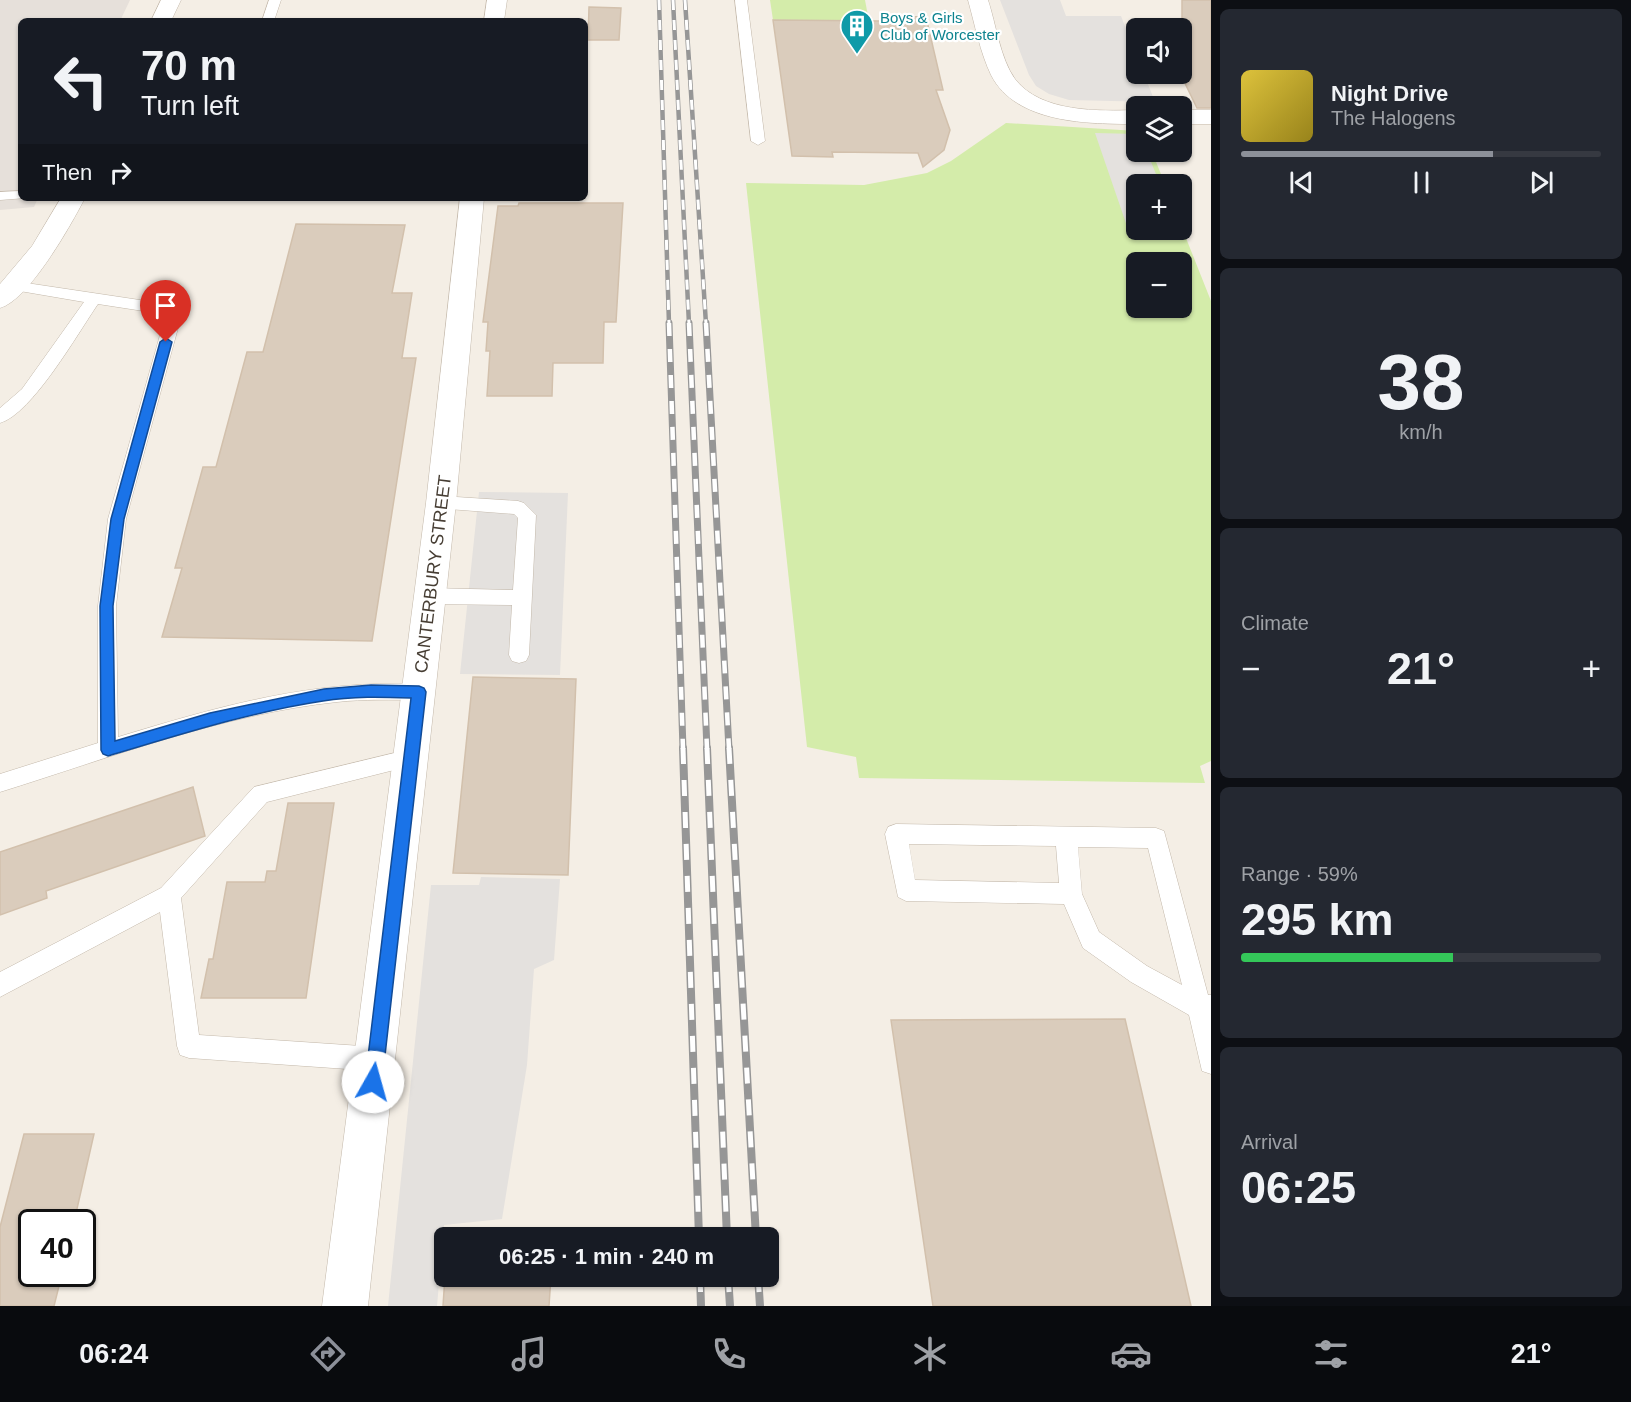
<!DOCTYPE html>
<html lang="en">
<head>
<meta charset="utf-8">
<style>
  :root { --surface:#171b24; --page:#242831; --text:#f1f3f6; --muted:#9ea1a6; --line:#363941; --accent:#8c9099 }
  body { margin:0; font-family:Arial,sans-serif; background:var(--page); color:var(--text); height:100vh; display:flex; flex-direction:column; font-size:22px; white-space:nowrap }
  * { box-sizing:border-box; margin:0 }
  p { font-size:20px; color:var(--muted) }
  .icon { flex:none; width:33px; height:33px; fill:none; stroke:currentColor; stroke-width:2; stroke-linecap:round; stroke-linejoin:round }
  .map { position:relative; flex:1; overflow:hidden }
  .details { display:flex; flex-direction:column; gap:9px; padding:9px; background:#0d0f14; width:420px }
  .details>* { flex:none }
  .guide { position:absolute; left:18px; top:18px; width:570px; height:183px; border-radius:9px; box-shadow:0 2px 4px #0004; background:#171b24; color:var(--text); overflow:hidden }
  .buttons { position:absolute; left:1126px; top:18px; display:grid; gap:12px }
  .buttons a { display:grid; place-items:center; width:66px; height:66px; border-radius:9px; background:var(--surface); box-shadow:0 2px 4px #0004; font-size:30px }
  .speed { position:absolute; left:18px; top:1209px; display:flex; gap:12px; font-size:30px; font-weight:700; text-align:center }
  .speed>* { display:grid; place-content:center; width:78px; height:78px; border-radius:50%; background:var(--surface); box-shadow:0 2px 4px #0004; line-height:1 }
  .speed .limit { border:3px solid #111; border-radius:9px; background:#fff; color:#111 }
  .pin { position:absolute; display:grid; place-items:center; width:51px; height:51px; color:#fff; margin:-62px -26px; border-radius:50% 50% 50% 0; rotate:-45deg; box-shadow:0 0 6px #0007 }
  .pin .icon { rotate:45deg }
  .me { position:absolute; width:66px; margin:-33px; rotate:7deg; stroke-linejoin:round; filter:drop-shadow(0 0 4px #0008) }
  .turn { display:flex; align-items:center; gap:21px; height:126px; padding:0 24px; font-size:27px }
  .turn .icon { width:78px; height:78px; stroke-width:2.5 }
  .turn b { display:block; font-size:42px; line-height:51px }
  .then { display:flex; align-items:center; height:57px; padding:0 24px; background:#0003; gap:12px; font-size:22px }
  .big { font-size:45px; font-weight:800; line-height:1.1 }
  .details .widget { flex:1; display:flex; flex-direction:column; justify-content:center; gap:9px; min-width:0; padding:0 21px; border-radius:9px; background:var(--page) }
  .details .dial { align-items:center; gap:0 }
  .dial b { font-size:78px; line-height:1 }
  .song { display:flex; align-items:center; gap:18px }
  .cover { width:72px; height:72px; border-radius:9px; background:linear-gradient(135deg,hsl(50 70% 55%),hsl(50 70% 35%)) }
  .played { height:6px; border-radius:3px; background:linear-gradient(90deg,var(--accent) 70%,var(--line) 70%) }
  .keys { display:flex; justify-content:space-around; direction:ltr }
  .heat { display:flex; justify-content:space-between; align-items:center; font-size:33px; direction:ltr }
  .charge { height:9px; border-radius:4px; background:linear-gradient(90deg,#34c759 59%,var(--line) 0) }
  .trip { position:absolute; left:434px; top:1227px; width:345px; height:60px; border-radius:9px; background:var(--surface); box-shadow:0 2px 4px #0004; font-weight:800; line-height:60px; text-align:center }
  .menu { display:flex; height:96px; justify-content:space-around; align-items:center; background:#090b0e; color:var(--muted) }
  .menu .icon { width:42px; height:42px }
  .menu .current { color:var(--accent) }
  .menu b { font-size:27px; color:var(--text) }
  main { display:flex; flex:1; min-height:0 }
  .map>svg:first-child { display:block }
  .industrial { fill:#e6e0da }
  .green { fill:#d4ecaa; fill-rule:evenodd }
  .parking { fill:#e4e1de }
  .building { fill:#daccbc; stroke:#d2c0ac; stroke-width:1.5 }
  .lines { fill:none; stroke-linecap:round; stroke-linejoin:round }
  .service-casing { stroke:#c3b8aa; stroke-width:1 }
  .minor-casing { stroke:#c3b8aa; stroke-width:1 }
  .tertiary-casing { stroke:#c3b8aa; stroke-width:1 }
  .service { fill:#fff; fill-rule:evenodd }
  .minor { fill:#fff; fill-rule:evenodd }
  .tertiary { fill:#fff; fill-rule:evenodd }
  .rail-far2-casing { stroke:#969696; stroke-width:4.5 }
  .rail-far1-casing { stroke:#969696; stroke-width:7 }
  .rail-casing { stroke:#969696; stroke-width:8 }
  .rail-far2 { stroke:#fff; stroke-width:3; stroke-dasharray:10; stroke-linecap:butt }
  .rail-far1 { stroke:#fff; stroke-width:4.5; stroke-dasharray:13; stroke-linecap:butt }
  .rail { stroke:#fff; stroke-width:5; stroke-dasharray:16; stroke-linecap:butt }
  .route { fill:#1a73e8; stroke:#114b97; stroke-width:1.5 }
  .labels { text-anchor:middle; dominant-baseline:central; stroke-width:4.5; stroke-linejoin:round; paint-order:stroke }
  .far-culture-label { font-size:15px; fill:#0d838f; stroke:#fff; text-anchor:start }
  .street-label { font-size:18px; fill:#473e34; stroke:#fff }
</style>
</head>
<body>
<main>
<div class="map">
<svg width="1211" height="1306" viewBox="0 0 1211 1306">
  <rect width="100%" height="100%" fill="#f4eee5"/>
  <path class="industrial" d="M0,0H130L120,21H21V198H38L34,207L0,210Z"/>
  <g class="green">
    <path d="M770,0H865L869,21L773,20Z"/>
    <path d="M1006,123L1137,131V152H1152L1165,184H1137V230L1182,228L1211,301V761L1200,766L1205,783L859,778L856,757L807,747L746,183L864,185L927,173L951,161ZM1137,262H1182V308H1137Z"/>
  </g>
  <g class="parking">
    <path d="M1000,0H1060L1066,16H1121L1137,57V74H1144L1155,102L1069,100L1049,94L1036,86L1029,75Z"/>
    <path d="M1095,133L1137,134V152H1147L1160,184H1137V230H1177L1178,233L1129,232Z"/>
    <path d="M479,492L568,493L560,675L460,674Z"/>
    <path d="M481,877L560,879L554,960L534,969L527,1065L502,1219L444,1225L437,1306H388L431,885H479Z"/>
  </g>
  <g class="building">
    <path d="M1182,0H1211V108H1197L1182,77Z"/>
    <path d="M589,7L621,8L619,40H588Z"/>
    <path d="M882,16L926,17L943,90H936L950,130L944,150L923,167L918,153L832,152L833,157L792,156L773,20L882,21Z"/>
    <path d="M519,203H623L616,322H604L603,363H553L552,396H487L490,351H486L488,322H483L498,206H518Z"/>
    <path d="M296,224L405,225L392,293H412L402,358H416L372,641L162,637L182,568H175L203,467H216L247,352H263Z"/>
    <path d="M473,677L576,679L568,875L453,873Z"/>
    <path d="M193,787L205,836L46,891L47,898L0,915V852Z"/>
    <path d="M288,803H334L306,998H201L209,959H213L227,882H265L267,871H276Z"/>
    <path d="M1125,1019L1191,1306H933L891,1020Z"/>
    <path d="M24,1134H94L74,1222H32V1274H62L54,1306H0V1227Z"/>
    <path d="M553,1229V1238H448L449,1230Z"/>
    <path d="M445,1276H551L549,1306H443Z"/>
  </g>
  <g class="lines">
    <g class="service-casing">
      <g id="service">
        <path d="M269,0H281L274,21H262Z"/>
        <path d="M735,0H747L765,141L758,145L751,141Z"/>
        <path d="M21,191V198H26L0,200V192Z"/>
        <path d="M13,281L153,302L173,309L178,328L126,519L116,606L118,737C220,706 311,680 419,684L426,686L429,692L426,698L419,700C392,700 364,699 337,702C223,714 109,758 0,792V774L98,743V606L108,519L162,328L160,316L150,312L98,304C78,333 32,414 0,423V408L22,389L84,302L8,289L5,286Z"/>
        <path d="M441,496L518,501L524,503L536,515L529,655L526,661L519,663L512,661L509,655L512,605L430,604L423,601L421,596L423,591L430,588L513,590L518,518L514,514L435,508L432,503L435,498Z"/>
        <path d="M411,749L418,752L421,758L418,764L267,802L181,898L199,1035L376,1047L385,1050L388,1059L385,1068L376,1071L189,1058L180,1055L177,1046L160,912L0,997V972L161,888L254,787Z"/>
        <path d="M896,824L1156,828L1164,831L1208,995H1211V1074L1202,1071L1189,1015L1131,982L1083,948L1064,904L906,901L898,897L885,834L888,827ZM909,844L1056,846L1059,883L915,880ZM1078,847L1148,848L1182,985L1147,966L1099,932L1082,894Z"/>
      </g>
    </g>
    <g class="minor-casing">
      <g id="minor">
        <path d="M161,0H181L171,21H151Z"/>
        <path d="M968,0H988C996,24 1000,58 1015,79C1041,113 1099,111 1137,110V124C1089,124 1016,124 991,75C980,52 975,25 968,0Z"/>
        <rect x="1182" y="110" width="29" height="14"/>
        <path d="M61,198H85C71,225 29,300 0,308V284L32,246Z"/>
      </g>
    </g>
    <g class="tertiary-casing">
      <g id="tertiary">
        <path d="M487,0H507L504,21H484Z"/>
        <path d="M460,198H484L456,503L368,1306H322L426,503Z"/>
      </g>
    </g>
    <use href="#service" class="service"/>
    <use href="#minor" class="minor"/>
    <use href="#tertiary" class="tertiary"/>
    <g class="rail-far2-casing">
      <g id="rail-far2">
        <path d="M659,0L669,324"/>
        <path d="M673,0L689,324"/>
        <path d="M685,0L706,324"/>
      </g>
    </g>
    <g class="rail-far1-casing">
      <g id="rail-far1">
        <path d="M669,323L683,749"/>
        <path d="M689,323L707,749"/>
        <path d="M706,323L729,749"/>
      </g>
    </g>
    <g class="rail-casing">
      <g id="rail">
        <path d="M683,748L699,1238"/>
        <path d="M707,748L727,1238"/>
        <path d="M729,748L756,1238"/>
        <path d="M700,1276L701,1306"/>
        <path d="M728,1276L730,1306"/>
        <path d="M758,1276L760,1306"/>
      </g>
    </g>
    <use href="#rail-far2" class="rail-far2"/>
    <use href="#rail-far1" class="rail-far1"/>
    <use href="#rail" class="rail"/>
  </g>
  <path class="route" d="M166,338L172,342L124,519L113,606L115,741L210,713L324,689L371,685L419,686L424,688L426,692L382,1082L379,1088L373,1090L367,1088L365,1082L411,698C382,697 353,696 323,701C250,712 179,735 108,756L103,754L101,750L100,606L111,519L160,342Z"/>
  <defs>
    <g id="building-pin" transform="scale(1.725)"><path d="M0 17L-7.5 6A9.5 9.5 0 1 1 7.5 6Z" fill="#0f9aa8" stroke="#fff"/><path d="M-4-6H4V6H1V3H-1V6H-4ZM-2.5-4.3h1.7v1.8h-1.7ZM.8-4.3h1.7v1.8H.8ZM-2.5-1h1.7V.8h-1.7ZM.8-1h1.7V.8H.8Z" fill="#fff"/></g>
  </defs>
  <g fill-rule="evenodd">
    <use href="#building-pin" x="857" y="26"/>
  </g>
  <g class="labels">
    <g class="far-culture-label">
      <text x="880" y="17">Boys &amp; Girls<tspan x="880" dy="17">Club of Worcester</tspan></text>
    </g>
    <g class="street-label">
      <text transform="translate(433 574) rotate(-83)">CANTERBURY STREET</text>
    </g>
  </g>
</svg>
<div class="buttons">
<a><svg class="icon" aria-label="sound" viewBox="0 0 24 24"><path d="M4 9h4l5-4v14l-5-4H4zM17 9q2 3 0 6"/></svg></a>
<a><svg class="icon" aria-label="layers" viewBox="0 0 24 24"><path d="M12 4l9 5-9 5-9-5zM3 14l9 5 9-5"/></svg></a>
<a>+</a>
<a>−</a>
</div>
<div class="speed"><div class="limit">40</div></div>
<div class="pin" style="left:166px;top:342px;background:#d93025"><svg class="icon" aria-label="arrive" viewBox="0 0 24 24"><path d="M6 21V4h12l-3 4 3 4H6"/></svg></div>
<svg class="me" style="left:373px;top:1082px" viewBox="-20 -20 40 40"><circle r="19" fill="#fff"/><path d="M0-13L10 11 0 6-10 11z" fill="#1a73e8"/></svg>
<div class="trip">06:25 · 1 min · 240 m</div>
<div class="guide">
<div class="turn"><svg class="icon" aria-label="left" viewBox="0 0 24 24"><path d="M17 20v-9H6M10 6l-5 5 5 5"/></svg><div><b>70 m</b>Turn left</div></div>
<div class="then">Then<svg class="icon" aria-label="right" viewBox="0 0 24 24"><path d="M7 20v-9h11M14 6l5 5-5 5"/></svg></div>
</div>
</div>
<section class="details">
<div class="widget">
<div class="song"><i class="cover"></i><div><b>Night Drive</b><p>The Halogens</p></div></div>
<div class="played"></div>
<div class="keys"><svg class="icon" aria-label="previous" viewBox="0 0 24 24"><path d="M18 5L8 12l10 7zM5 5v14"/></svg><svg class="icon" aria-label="pause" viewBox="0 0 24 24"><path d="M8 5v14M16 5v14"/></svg><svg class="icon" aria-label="next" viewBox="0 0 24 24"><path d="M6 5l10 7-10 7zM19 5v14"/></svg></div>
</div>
<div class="widget dial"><b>38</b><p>km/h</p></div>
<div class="widget"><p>Climate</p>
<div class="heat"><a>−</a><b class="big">21°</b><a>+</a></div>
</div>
<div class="widget"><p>Range · 59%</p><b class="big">295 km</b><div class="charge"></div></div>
<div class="widget"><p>Arrival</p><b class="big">06:25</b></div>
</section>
</main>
<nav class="menu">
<b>06:24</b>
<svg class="icon current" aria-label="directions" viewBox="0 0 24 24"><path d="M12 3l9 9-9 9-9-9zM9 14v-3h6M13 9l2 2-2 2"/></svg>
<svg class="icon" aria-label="music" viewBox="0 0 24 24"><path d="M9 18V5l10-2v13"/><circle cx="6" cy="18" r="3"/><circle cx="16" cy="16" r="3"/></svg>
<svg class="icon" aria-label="phone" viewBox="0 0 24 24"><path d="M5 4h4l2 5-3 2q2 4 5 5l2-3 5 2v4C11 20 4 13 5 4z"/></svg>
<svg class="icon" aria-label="climate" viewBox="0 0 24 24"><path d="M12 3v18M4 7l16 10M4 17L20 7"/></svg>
<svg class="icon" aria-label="car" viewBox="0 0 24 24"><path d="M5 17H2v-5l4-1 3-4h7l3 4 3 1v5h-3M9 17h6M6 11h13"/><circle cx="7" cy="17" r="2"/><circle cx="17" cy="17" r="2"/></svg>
<svg class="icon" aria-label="filters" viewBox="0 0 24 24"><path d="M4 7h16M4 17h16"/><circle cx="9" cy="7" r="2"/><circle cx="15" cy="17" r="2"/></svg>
<b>21°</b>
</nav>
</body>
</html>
